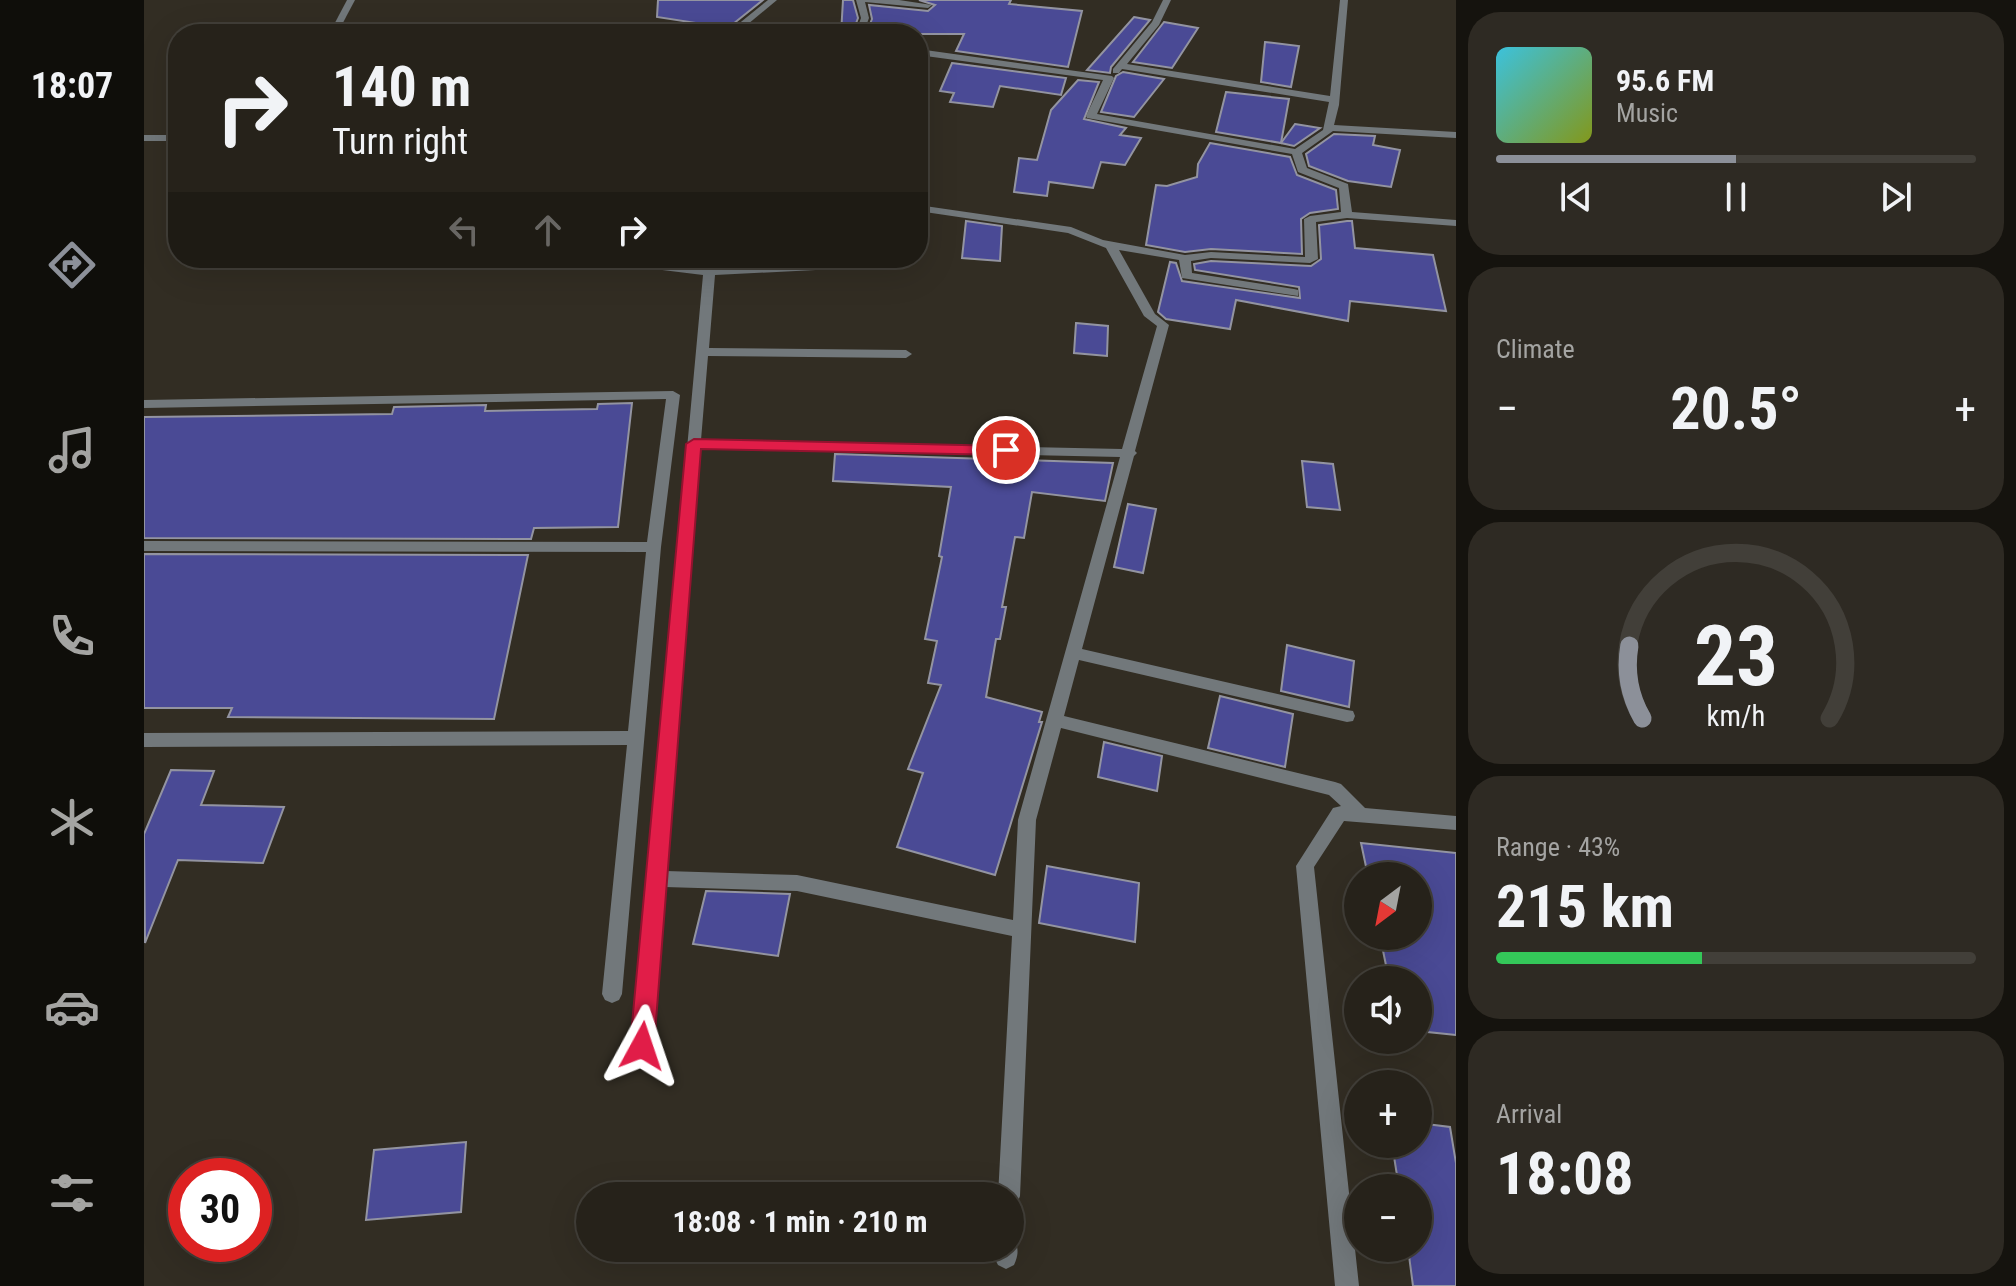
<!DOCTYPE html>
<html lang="en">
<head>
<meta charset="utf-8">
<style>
  :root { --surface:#26221a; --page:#2e2a23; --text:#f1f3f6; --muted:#a4a4a2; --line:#423f39; --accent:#8c9099 }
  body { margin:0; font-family:"Roboto Condensed",sans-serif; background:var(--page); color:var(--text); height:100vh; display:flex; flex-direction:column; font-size:30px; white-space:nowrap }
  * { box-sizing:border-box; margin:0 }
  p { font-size:26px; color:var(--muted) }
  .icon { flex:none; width:44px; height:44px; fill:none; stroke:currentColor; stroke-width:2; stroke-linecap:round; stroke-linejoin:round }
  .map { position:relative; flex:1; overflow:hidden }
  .panel { display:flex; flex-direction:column; gap:12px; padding:12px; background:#15130e; width:560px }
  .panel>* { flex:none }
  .banner { position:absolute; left:24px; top:24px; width:760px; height:244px; border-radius:32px; box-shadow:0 8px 32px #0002,0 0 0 2px var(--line); background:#26221a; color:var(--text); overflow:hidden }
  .needle { width:52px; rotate:212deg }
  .tools { position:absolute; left:1200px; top:862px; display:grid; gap:16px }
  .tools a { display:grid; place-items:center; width:88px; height:88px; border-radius:50%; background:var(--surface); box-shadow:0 8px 32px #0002,0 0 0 2px var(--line); font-size:40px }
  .speed { position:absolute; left:24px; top:1158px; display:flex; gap:16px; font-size:40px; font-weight:700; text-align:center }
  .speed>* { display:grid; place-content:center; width:104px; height:104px; border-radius:50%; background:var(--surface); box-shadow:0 8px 32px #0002,0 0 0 2px var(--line); line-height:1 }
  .speed .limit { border:12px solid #d22; background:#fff; color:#111 }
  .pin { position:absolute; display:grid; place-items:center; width:68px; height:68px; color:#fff; margin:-34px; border:4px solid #fff; border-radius:50%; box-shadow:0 2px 8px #0007 }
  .me { position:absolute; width:88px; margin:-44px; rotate:5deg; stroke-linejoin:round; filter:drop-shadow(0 0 6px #0008) }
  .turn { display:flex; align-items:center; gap:28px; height:168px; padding:0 32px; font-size:36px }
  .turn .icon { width:104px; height:104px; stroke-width:2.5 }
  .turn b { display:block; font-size:56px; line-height:68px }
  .lanes { display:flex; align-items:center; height:76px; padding:0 32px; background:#0003; justify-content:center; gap:40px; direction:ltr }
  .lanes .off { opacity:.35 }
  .big { font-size:60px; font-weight:700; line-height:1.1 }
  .panel .tile { flex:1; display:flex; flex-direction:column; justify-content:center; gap:12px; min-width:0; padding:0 28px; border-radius:32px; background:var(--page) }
  .panel .dial { align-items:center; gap:0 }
  .dial svg { height:208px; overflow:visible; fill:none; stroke:var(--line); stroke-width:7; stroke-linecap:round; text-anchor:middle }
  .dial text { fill:var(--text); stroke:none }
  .song { display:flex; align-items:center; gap:24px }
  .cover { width:96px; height:96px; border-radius:12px; background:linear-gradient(135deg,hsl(190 70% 55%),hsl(70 70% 35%)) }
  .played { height:8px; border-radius:4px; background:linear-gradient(90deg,var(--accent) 50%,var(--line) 50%) }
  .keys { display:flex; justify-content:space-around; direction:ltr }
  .heat { display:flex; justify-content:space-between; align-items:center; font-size:44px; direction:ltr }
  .charge { height:12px; border-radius:6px; background:linear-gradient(90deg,#34c759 43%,var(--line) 0) }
  .trip { position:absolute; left:432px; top:1182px; width:448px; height:80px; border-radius:40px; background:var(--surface); box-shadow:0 8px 32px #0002,0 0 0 2px var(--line); font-weight:700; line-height:80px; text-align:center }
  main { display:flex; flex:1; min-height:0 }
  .tab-bar { display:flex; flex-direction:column; width:144px; justify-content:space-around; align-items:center; background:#0f0e0a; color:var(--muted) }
  .tab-bar .icon { width:56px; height:56px }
  .tab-bar .selected { color:var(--accent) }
  .tab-bar b { font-size:36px; color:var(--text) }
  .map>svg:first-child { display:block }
  .building { fill:#4a4a95; stroke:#9394a1; stroke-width:2 }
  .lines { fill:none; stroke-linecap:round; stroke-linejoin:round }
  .street { fill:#72787b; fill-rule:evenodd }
  .route { fill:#e11d48; stroke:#92132f; stroke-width:2 }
</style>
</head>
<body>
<main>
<nav class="tab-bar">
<b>18:07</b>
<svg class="icon selected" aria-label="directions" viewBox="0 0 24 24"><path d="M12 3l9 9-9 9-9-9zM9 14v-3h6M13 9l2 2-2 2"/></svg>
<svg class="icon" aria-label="music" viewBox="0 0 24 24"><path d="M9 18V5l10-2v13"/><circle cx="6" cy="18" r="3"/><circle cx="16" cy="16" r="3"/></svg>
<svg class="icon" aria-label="phone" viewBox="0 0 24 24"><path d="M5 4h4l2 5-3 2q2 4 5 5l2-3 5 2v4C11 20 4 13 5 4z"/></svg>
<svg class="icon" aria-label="climate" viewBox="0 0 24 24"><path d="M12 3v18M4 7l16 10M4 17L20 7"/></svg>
<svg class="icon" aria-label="car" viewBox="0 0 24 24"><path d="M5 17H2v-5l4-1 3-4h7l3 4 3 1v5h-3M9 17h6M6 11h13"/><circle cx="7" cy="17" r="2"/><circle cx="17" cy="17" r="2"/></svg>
<svg class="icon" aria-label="filters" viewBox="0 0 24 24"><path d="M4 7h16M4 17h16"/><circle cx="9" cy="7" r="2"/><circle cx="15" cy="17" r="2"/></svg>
</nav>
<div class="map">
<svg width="1312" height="1286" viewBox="0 0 1312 1286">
  <rect width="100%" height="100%" fill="#322d23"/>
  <g class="building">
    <path d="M514,0H619L584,28L513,17Z"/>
    <path d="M699,0H709L714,18L708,34H697Z"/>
    <path d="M775,0H867L865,4L938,11L924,67L812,51L820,34H722L728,19L725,5L784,11L791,5Z"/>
    <path d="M990,17L1006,20L967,67L966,73L943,70Z"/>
    <path d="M1020,22L1054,28L1028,68L989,62Z"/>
    <path d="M1121,42L1155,46L1147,87L1117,82Z"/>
    <path d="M808,63L922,78L917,95L856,86L849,107L806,102L810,93L796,91Z"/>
    <path d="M979,72L1020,79L990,117L957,112L972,76Z"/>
    <path d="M934,80L955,82L940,119L982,128L976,135L997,138L981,165L957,162L949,188L905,182L903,196L870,192L875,158L893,160L907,110Z"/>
    <path d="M1082,92L1145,99L1137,143L1072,132Z"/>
    <path d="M1151,124L1176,128L1150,146L1137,143Z"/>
    <path d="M1190,134L1231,136L1229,145L1256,150L1247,187L1204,181L1165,166L1162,154Z"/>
    <path d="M1066,143L1146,157L1153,175L1192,190L1194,209L1166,213L1157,219L1158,254L1067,249L1041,252L1002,245L1012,185L1023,186L1053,177L1054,164Z"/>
    <path d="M822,221L858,226L856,261L818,258Z"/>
    <path d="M1203,221H1208L1211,248L1289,255L1302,311L1206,301L1204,321L1092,300L1086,329L1022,319L1014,312L1026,262L1032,263L1038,281L1156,298L1155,287L1051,270L1050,264L1067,261L1167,266L1177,259L1175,225Z"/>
    <path d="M932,323L964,326L963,356L930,353Z"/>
    <path d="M488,403L474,527L390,528L387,539L0,538V417L248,414L250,407L342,405L341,411L453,409L454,404Z"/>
    <path d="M691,454L969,463L961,501L888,492L880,538L871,537L858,607H862L856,639H852L842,697L898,712L895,722H898L851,875L753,847L779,773L764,769L797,685L784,683L793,641L781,639L798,557L795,556L807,487L689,481Z"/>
    <path d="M1158,461L1189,464L1196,510L1163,507Z"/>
    <path d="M984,504L1012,509L999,573L970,567Z"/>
    <path d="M0,554L384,555L350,719L84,717L88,708H0Z"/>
    <path d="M1143,645L1210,661L1205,707L1137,691Z"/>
    <path d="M1076,696L1149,714L1141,767L1064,748Z"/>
    <path d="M960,742L1018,756L1013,791L954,777Z"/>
    <path d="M27,770L70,771L57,805L140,807L119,863L34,860L1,943L0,834Z"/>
    <path d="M1217,843L1312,853V1035L1274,1031V980H1245L1236,936H1274V876H1224Z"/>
    <path d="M903,866L995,883L991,942L895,923Z"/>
    <path d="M562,891L646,894L634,956L549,944Z"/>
    <path d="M1274,1123L1306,1127L1312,1163V1286H1269L1264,1248H1274V1188H1255L1248,1144H1274Z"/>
    <path d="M322,1142L317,1212L222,1220L230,1150Z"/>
  </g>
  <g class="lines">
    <g class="street">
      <path d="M203,0H211L193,34H185Z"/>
      <path d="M624,0H633L592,34H582Z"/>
      <path d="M712,0H755L788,5L784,8L721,2L725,18L719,34H711L717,18Z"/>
      <path d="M1019,0H1027L1015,25L983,64L1186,96L1196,0H1204L1195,105L1190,125L1312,132V138L1189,131L1158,153L1163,168L1204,184L1208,212L1312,220V226L1203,218L1172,222L1174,259L1166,263L1067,258L1047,261L1048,273L1150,289L1154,290V296L1038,278L1035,260L975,250L1011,314L1025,325L991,451L993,453L990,456L938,649L1203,710L1209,711L1211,716L1209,721L1203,722L935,660L920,716L1191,782L1197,784L1221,808L1312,816V830L1200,821L1170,867L1215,1286H1191L1152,866L1189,808L1197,806L1185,795L917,728L892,820L876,1196L873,1204L866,1207V1196H854L868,936L653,891L521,887L508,1046L505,1053L498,1056L491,1053L488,1046L559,275L502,268L355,261L349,258L502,262L565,268L757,258L754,265L750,266L571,275L565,348L762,350L768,354L762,358L564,356L557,440L978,449L1013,326L1000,316L962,248L924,233L774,211V205L927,227L959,240L1041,255L1067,252L1161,257L1160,219L1166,216L1197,212L1195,188L1154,172L1148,154L943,118L942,116L959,80L774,55V49L968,76L970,78L953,114L1151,149L1179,130L1185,102L978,69L975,73H969V69L1008,22ZM557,448L976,457L874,820L869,920L653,875L522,871Z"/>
      <rect x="0" y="135" width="34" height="6"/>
      <path d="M529,391L536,395L517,547L478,994L475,1000L468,1003L461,1000L458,994L483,745L0,747V733L484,731L502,552L0,551V541L503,542L522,399L0,408V400Z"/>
      <path d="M866,1238L871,1240C875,1250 874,1256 870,1265L862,1269L854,1265L850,1257L852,1248H866Z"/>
    </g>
  </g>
  <path class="route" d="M550,439L862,446L870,450L862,455L557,449L510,1046L506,1054L498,1057L489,1054L486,1046L542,444Z"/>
</svg>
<div class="tools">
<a><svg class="needle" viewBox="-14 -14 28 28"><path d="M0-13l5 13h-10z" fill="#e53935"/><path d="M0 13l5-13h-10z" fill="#a4a4a2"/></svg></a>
<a><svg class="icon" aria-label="sound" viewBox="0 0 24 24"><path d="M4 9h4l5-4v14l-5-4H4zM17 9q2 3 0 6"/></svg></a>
<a>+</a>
<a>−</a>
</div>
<div class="speed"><div class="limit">30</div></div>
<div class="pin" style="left:862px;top:450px;background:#d93025"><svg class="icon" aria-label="arrive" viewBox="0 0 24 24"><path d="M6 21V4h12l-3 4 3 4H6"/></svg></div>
<svg class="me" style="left:498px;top:1046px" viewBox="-20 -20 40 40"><path d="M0-17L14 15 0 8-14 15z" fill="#e11d48" stroke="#fff" stroke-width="4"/></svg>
<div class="trip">18:08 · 1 min · 210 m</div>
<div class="banner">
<div class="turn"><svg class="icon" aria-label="right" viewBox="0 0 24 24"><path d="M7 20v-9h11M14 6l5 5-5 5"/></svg><div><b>140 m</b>Turn right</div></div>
<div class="lanes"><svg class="icon off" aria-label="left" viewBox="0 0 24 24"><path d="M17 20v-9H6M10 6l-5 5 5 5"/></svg><svg class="icon off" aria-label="ahead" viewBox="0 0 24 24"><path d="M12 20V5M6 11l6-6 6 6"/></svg><svg class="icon" aria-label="right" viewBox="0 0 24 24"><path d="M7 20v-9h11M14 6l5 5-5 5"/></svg></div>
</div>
</div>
<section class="panel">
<div class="tile">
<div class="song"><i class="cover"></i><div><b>95.6 FM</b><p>Music</p></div></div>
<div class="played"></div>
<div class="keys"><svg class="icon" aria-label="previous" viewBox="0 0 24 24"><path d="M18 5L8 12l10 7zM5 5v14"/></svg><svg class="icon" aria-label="pause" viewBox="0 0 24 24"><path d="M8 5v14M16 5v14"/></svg><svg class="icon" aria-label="next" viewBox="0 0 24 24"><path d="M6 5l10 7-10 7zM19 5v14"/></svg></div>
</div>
<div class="tile"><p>Climate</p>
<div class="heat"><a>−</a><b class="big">20.5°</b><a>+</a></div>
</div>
<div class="tile dial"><svg viewBox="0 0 100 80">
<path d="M14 69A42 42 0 1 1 86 69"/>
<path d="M14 69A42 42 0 0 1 9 41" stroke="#8c9099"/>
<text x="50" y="56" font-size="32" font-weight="700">23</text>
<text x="50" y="72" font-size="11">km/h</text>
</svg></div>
<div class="tile"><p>Range · 43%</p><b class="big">215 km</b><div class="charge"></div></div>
<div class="tile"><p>Arrival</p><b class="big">18:08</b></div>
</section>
</main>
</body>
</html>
